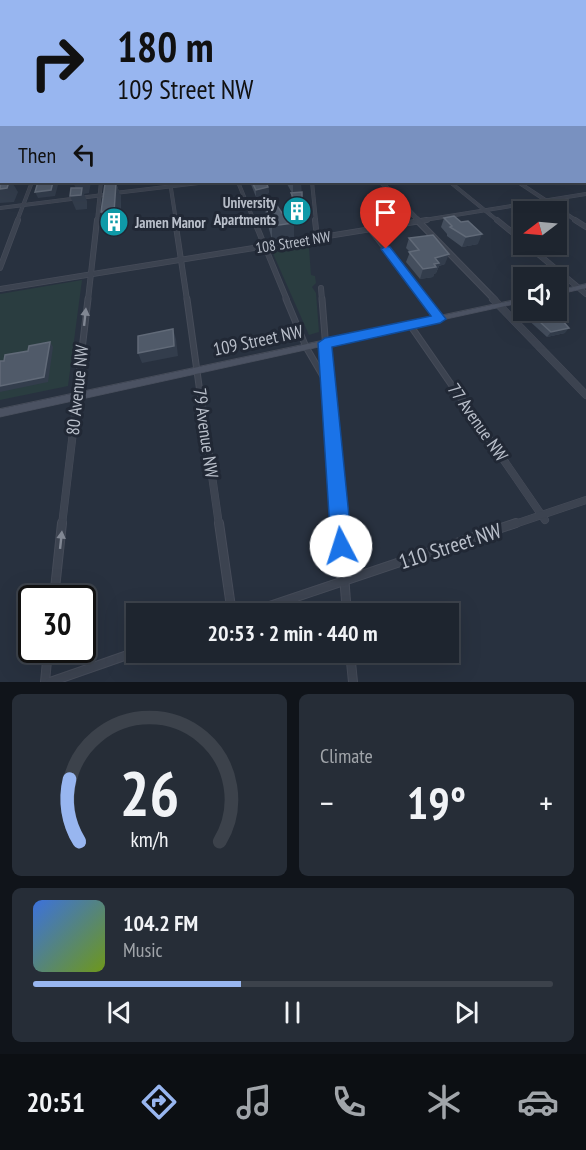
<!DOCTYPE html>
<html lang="en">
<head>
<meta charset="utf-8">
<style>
  :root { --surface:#1e252f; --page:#262d37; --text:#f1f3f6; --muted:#a1a5aa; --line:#3c424b; --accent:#98b6f0 }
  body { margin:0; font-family:"PT Sans Narrow",sans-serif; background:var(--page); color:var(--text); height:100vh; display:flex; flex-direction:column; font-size:22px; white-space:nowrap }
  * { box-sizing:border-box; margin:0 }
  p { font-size:20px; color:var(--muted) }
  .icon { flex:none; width:33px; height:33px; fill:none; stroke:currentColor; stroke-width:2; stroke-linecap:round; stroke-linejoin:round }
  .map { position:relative; height:682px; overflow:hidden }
  .panel { display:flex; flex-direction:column; gap:12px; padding:12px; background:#10141a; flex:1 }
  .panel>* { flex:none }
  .top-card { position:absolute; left:0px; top:0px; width:586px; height:183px; box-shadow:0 6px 24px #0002,0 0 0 2px var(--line); background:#98b6f0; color:#111; overflow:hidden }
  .needle { width:39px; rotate:254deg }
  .fabs { position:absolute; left:513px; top:201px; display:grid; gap:12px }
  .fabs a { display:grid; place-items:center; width:54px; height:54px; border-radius:0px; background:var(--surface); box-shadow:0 6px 24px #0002,0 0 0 2px var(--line); font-size:30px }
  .speed { position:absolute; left:18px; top:585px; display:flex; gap:12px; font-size:30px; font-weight:700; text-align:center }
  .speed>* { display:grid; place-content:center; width:78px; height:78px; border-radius:50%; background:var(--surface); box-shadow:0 6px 24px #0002,0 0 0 2px var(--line); line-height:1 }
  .speed .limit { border:3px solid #111; border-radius:9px; background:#fff; color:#111 }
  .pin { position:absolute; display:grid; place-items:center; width:51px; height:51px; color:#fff; margin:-62px -26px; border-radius:50% 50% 50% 0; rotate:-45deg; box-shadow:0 0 6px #0007 }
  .pin .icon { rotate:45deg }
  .me { position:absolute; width:66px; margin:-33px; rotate:355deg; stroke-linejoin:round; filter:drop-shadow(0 0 4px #0008) }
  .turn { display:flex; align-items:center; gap:21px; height:126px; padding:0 18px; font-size:27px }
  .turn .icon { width:78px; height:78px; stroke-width:2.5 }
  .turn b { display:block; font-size:42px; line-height:51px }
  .then { display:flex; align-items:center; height:57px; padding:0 18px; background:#0003; gap:12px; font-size:22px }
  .big { font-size:45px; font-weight:700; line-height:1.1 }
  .panel .card { flex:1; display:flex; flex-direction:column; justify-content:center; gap:9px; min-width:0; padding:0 21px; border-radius:9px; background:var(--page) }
  .panel .dial { align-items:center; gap:0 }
  .dial svg { height:156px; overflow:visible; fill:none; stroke:var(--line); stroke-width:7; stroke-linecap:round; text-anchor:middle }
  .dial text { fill:var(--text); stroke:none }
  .song { display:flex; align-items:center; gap:18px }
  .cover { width:72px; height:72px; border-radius:9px; background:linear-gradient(135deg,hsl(220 70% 55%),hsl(80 70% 35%)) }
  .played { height:6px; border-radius:3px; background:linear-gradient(90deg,var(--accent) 40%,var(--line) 40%) }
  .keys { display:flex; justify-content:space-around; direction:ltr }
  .heat { display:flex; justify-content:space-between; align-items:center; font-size:33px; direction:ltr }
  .panel .tiles { flex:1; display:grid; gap:12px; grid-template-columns:1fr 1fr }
  .card:last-child { grid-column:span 2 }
  .trip { position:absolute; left:126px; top:603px; width:333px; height:60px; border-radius:0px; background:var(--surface); box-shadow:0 6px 24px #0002,0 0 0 2px var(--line); font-weight:700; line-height:60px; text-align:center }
  .dock { display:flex; height:96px; justify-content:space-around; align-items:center; background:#0c0f13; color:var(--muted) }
  .dock .icon { width:42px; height:42px }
  .dock .selected { color:var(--accent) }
  .dock b { font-size:27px; color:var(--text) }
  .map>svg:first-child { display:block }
  .green { fill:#2a3d40 }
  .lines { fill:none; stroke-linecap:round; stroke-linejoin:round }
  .minor-far4-casing { stroke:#464c59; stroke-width:4 }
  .minor-far3-casing { stroke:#464c59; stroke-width:6 }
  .minor-far2-casing { stroke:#464c59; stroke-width:7 }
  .minor-far1-casing { stroke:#464c59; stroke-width:8 }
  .minor-casing { stroke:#464c59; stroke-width:10 }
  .tertiary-far2-casing { stroke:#464c59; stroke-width:5 }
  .tertiary-far1-casing { stroke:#464c59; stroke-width:7 }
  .tertiary-casing { stroke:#464c59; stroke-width:8 }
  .secondary-casing { stroke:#464c59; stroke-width:1 }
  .minor-far4 { stroke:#3c4350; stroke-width:3 }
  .minor-far3 { stroke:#3c4350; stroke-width:4.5 }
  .minor-far2 { stroke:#3c4350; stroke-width:5 }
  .minor-far1 { stroke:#3c4350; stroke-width:7 }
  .minor { stroke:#3c4350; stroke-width:8 }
  .tertiary-far2 { stroke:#3c4350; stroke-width:4.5 }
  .tertiary-far1 { stroke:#3c4350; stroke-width:5 }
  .tertiary { stroke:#3c4350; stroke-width:7 }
  .secondary { fill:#4b5262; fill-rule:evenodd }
  .wall { fill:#444e5d }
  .shaded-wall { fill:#333d4c }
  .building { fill:#505a69; stroke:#616a78; stroke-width:1.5 }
  .oneway { fill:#818793 }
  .route { fill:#1a73e8; stroke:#114b97; stroke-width:1.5 }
  .labels { text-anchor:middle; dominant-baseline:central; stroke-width:6; stroke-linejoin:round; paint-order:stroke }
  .far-poi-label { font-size:15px; font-weight:bold; fill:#b9bfca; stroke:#212835; text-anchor:end }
  .far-street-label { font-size:15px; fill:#b9bfca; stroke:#212835 }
  .street-label { font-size:18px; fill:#b9bfca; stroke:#212835 }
  .near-street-label { font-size:21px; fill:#b9bfca; stroke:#212835 }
</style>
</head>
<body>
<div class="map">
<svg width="586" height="682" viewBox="0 0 586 682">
  <rect width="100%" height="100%" fill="#28313f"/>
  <g class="green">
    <path d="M310,243H312L313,247L309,248L311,275L315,276L316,283L312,287L316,293L319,332L309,335L271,249Z"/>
    <path d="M82,280L68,386L0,400V294Z"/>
  </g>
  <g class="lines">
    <g class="minor-far4-casing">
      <g id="minor-far4">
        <path d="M170,182L176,221"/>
        <path d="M238,182L254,221"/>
        <path d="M312,182L316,221"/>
        <path d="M450,182L498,221"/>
        <path d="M518,182L577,221"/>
        <path d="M115,193L207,182"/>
        <path d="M0,208L103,195"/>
        <path d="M17,221L32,182"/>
        <path d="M97,221L101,182"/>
        <path d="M418,221L586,194"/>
      </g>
    </g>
    <g class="minor-far3-casing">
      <g id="minor-far3">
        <path d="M175,220L187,300"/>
        <path d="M254,220L287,300"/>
        <path d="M315,220L317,238"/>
        <path d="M497,220L524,242"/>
        <path d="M575,220L586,227"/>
        <path d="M370,229L425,300"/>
        <path d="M526,244L586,294"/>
        <path d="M0,268L18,220"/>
        <path d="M321,288L322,300"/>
        <path d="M0,289L427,220"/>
        <path d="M88,300L97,220"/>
      </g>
    </g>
    <g class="minor-far2-casing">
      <g id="minor-far2">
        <path d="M187,299L201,400"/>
        <path d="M286,299L306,347L327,383"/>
        <path d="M322,299L330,400"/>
        <path d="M424,299L440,319"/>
        <path d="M410,325L462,400"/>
        <path d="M76,400L88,299"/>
      </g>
    </g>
    <g class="minor-far1-casing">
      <g id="minor-far1">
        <path d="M201,398L219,525"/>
        <path d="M330,398L340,525"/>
        <path d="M461,398L545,520"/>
        <path d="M62,525L77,398"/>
        <path d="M512,525L586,500"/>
      </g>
    </g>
    <g class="minor-casing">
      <g id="minor">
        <path d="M219,523L232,614"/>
        <path d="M340,523L347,614"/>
        <path d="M54,598L62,523"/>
        <path d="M246,614L516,523"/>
        <path d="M350,652L353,682"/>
        <path d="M45,682L48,650"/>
        <path d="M50,682L136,652"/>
      </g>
    </g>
    <g class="tertiary-far2-casing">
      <path id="tertiary-far2" d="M381,182L419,221"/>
    </g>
    <g class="tertiary-far1-casing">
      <path id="tertiary-far1" d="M417,220L495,300"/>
    </g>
    <g class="tertiary-casing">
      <path id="tertiary" d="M493,299L586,395"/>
    </g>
    <g class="secondary-casing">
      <g id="secondary">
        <path d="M586,284V288L556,295V291Z"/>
        <path d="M524,298V302L0,417V409Z"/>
      </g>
    </g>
    <use href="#minor-far4" class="minor-far4"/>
    <use href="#minor-far3" class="minor-far3"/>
    <use href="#minor-far2" class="minor-far2"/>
    <use href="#minor-far1" class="minor-far1"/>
    <use href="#minor" class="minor"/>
    <use href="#tertiary-far2" class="tertiary-far2"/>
    <use href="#tertiary-far1" class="tertiary-far1"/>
    <use href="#tertiary" class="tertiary"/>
    <use href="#secondary" class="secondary"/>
  </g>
  <g class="wall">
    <path d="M109,182H122L116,183L121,197L120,226H107L101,212L110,184Z"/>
    <path d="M250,182H266L268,187L269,193L256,197Z"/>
    <path d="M286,182H301L302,216L296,217L291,207V193H292L287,184Z"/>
    <path d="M265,204L282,213L294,223V237L272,240L266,218Z"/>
    <path d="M444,218L478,244L462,247L447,236V234L441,227Z"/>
    <path d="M409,238L445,264L439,266L436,273L434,274L433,277L420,279L406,262L410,252L406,248Z"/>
    <path d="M530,310H553L565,333L547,337L525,317Z"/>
  </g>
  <g class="shaded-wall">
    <path d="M2,97V108L0,110V100Z"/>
    <rect x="0" y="135" width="2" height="9"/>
    <path d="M9,182H12L18,192L14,202L0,203V189Z"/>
    <path d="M53,182H56L58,185L55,196L38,198L35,192Z"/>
    <path d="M73,182H91L89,193L84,194L87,201V209L76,210L70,196L78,194Z"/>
    <path d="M109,182H122L116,183L121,197L120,226L114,212Z"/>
    <path d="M293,182H301V192L293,193Z"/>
    <path d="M268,187L269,193L256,197V190Z"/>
    <path d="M302,202V216L296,217V203Z"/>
    <path d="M294,223V237L272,240V226Z"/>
    <path d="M482,234L478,244L462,247L466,237Z"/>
    <path d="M449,254L445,264L439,266L436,273L434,274L433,277L420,279L423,269L435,258Z"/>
    <path d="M569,328L565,333L547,337L551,332Z"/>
    <path d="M173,329L176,339L178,356L142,363L138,353Z"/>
    <path d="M50,342L53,347L48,382L0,392V386Z"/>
  </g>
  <g class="building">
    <path d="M0,69H2V81H0L1,69Z"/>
    <path d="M2,115V135H0V117Z"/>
    <path d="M0,180H2V182H9L7,188L0,189Z"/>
    <path d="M38,182H53L51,190L35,192Z"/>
    <path d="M252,182H266L268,187L256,190Z"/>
    <path d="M116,183L114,212H101L105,184Z"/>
    <path d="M71,188H82L81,195L70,196Z"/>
    <path d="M302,192V202L296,203L291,193Z"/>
    <path d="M275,203L282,213H290L294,223L272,226L265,204Z"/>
    <path d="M454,216L461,222L468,221L482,234L466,237L450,227L452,226L444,218Z"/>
    <path d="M433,235L449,254L435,258L439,263L434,264L436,267L423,269L409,252L419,250L409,238Z"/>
    <path d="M532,310H553L569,328L551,332L529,312L533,311Z"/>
    <path d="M173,329L174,346L138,353V336Z"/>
    <path d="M50,342L44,377L0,386V361H4L5,355L28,351L29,346Z"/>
  </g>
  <defs><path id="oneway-solid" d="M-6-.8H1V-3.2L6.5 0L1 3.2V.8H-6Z" transform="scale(1.5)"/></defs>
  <g class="oneway">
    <use href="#oneway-solid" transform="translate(85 317) rotate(-84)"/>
    <use href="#oneway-solid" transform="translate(61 540) rotate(-84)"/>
  </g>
  <linearGradient id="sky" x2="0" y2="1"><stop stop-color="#161b23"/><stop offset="0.42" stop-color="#424e63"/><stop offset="1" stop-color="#424e63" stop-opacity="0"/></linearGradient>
  <rect width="586" height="164" fill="url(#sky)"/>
  <path class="route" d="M386,246L390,247L446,319L440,323L332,347L352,546L349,553L341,556L334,553L331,546L318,343L325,338L431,316L381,249Z"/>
  <defs>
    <g id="building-disc" transform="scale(1.5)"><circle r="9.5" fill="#0f9aa8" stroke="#212835"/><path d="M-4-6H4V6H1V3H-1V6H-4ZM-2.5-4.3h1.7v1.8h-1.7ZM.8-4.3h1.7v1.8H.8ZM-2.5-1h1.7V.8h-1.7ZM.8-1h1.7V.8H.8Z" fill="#fff"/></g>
  </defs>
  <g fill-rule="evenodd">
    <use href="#building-disc" x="297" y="211"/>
    <use href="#building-disc" x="114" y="222"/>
  </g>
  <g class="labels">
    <g class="far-poi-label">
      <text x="276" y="202">University<tspan x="276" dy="17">Apartments</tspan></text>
      <text x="135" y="222" text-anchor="start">Jamen Manor</text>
    </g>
    <g class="far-street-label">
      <text transform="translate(293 242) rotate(-9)">108 Street NW</text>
    </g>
    <g class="street-label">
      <text transform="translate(258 340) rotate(-12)">109 Street NW</text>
      <text transform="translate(77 390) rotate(-84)">80 Avenue NW</text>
      <text transform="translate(478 422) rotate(55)">77 Avenue NW</text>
      <text transform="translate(206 433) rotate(82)">79 Avenue NW</text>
    </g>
    <g class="near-street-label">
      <text transform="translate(450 546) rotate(-18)">110 Street NW</text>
    </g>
  </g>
</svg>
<div class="fabs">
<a><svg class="needle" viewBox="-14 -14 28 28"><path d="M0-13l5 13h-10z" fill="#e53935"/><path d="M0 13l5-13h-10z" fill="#a1a5aa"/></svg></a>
<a><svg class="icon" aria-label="sound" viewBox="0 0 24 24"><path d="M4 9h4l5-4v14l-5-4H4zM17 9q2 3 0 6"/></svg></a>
</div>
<div class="speed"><div class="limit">30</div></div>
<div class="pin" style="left:386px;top:249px;background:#d93025"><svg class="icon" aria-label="arrive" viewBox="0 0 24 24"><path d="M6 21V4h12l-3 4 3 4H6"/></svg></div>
<svg class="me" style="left:341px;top:546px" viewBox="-20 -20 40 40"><circle r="19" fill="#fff"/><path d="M0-13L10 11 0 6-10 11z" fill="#1a73e8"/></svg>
<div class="trip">20:53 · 2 min · 440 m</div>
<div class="top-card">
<div class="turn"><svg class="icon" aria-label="right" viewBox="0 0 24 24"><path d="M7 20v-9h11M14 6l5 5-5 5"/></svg><div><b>180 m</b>109 Street NW</div></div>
<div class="then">Then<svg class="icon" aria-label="left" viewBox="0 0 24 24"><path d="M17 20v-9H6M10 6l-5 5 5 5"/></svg></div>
</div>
</div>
<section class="panel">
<div class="tiles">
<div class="card dial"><svg viewBox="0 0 100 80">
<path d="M14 69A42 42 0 1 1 86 69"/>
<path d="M14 69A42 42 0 0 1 9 37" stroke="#98b6f0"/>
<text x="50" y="56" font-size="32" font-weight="700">26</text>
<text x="50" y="72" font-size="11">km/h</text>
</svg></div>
<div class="card"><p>Climate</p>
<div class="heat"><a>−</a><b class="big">19°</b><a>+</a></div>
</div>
<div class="card">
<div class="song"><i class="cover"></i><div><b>104.2 FM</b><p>Music</p></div></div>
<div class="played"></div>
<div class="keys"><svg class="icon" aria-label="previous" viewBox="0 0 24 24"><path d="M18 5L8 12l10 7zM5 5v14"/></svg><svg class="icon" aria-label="pause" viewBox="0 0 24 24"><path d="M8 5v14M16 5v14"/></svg><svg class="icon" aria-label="next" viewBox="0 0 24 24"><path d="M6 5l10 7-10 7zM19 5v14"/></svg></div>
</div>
</div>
</section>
<nav class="dock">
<b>20:51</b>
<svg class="icon selected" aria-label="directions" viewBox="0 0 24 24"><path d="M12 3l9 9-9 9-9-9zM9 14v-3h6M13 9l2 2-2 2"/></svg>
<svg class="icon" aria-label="music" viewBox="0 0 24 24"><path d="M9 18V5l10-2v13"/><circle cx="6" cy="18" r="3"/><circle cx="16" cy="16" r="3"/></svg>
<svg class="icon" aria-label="phone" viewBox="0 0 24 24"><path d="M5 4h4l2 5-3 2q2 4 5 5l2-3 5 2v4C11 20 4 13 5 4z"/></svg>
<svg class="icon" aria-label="climate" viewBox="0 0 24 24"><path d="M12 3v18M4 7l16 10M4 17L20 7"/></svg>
<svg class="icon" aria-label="car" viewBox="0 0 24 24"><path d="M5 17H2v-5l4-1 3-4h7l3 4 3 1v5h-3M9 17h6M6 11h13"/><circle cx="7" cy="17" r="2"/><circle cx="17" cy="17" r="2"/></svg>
</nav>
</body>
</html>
